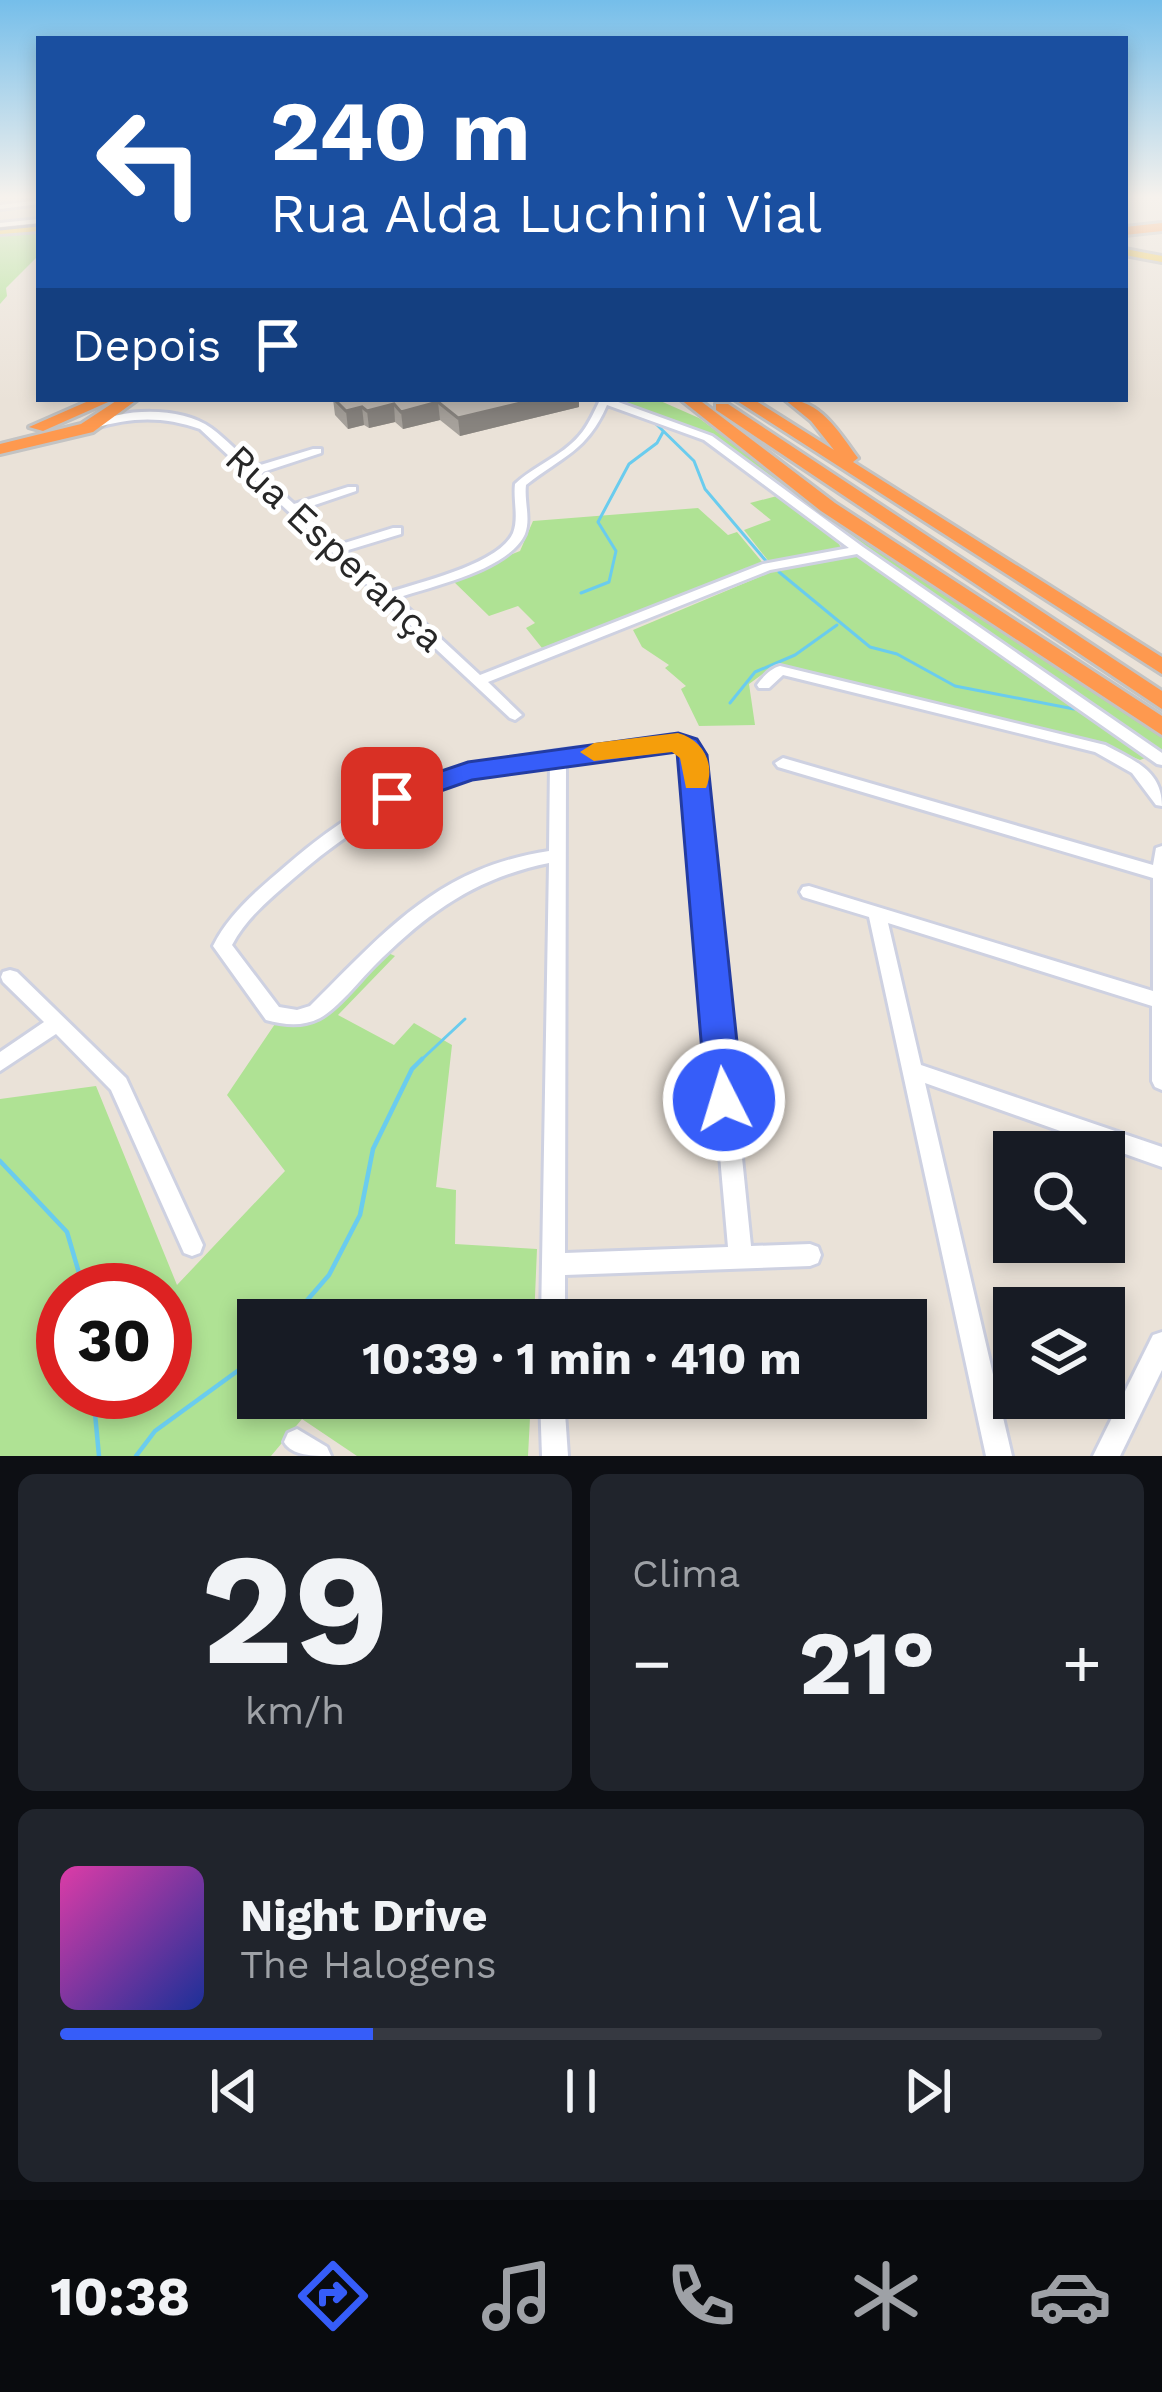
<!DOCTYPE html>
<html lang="pt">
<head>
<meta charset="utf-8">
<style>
  :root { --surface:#171b24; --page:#20242c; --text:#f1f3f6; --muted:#9ea1a6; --line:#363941; --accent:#365df9 }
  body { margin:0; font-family:"Work Sans",sans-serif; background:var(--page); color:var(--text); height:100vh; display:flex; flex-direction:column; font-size:45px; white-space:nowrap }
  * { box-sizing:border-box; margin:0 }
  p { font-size:39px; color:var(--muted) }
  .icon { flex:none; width:66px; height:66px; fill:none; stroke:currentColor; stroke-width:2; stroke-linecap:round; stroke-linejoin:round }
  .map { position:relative; height:1456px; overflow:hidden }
  .side { display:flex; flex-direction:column; gap:18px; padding:18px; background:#0d0f14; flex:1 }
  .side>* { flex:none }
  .banner { position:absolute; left:36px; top:36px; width:1092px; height:366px; border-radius:0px; box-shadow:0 6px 18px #0003; background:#1a4fa0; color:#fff; overflow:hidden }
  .controls { position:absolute; left:993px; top:1131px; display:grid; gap:24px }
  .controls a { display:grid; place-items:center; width:132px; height:132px; border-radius:0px; background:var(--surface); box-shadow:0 6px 18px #0003; font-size:60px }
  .speed { position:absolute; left:36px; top:1263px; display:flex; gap:24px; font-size:60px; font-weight:700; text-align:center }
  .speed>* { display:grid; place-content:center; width:156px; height:156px; border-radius:50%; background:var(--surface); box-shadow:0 6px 18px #0003; line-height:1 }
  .speed .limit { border:18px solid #d22; background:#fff; color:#111 }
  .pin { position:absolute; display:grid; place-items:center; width:102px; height:102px; color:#fff; margin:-51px; border-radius:24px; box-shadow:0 6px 18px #0006 }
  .me { position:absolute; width:132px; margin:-66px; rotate:355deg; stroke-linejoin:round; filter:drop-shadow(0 0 9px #0008) }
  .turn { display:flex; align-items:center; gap:42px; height:252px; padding:0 36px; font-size:54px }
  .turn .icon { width:156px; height:156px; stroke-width:2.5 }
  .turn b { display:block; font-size:84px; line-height:102px }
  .then { display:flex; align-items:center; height:114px; padding:0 36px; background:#0003; gap:24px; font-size:45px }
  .big { font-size:90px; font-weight:700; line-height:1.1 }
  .side .tile { flex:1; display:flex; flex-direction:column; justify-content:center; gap:18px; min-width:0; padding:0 42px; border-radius:18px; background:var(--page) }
  .side .dial { align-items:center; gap:0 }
  .dial b { font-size:156px; line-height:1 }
  .song { display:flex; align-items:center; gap:36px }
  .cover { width:144px; height:144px; border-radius:18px; background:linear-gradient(135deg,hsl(320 70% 55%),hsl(230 70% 35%)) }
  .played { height:12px; border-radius:6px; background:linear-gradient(90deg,var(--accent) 30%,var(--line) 30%) }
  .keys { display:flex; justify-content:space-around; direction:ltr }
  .heat { display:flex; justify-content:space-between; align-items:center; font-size:66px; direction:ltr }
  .side .tiles { flex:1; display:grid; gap:18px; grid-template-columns:1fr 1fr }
  .tile:last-child { grid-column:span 2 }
  .trip { position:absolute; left:237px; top:1299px; width:690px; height:120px; border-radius:0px; background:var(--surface); box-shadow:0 6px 18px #0003; font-weight:700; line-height:120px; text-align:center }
  .tabs { display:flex; height:192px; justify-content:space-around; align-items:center; background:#090b0e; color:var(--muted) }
  .tabs .icon { width:84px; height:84px }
  .tabs .active { color:var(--accent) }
  .tabs b { font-size:54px; color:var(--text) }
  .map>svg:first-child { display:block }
  .green { fill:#afe294; fill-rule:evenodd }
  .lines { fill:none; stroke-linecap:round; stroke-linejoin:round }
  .stream-far1 { stroke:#6accee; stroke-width:3 }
  .stream { stroke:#6accee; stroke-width:4.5 }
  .minor-casing { stroke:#ced1e1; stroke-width:6 }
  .major-casing { stroke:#c3c3c3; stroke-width:6 }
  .highway-casing { stroke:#c3c3c3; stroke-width:6 }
  .minor { fill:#fff; fill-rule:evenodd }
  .major { fill:#f0cb57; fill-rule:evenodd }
  .highway { fill:#fe994f; fill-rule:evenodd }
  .rail { stroke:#9b9fb2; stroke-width:3 }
  .wall { fill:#a7a29c }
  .shaded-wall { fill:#88847f }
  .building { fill:#c2bcb5; stroke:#88847f; stroke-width:3 }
  .route { fill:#365df9; stroke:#233ca2; stroke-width:3 }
  .slow { fill:#f59e0b }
  .labels { text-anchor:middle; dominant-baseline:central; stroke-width:10; stroke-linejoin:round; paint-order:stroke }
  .street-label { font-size:39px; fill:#272727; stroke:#fff }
</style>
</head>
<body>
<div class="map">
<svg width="1162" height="1456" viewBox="0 0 1162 1456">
  <rect width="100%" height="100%" fill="#eae2d8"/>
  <g class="green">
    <path d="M39,230V255L6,288L7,296L0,304V233Z"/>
    <path d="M607,399H656L699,418L862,541L1162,736V755L714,439L675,420Z"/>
    <path d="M777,496L838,542L841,548L770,563L744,530L771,520L750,503Z"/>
    <path d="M698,508L728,535L737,532L763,563L542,648L526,628L535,623L518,606L489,616L451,579L520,551L533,521Z"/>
    <path d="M859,556L866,559L1148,757L1140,760L1109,747L776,664L749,684L755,725L699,726L681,689L686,686L665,668L669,665L642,647L633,630L778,569Z"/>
    <path d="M386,952L395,956L338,1015L394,1045L414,1023L452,1045L436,1187L456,1190L455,1244L537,1249L534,1320H258V1398H531L528,1456H357L302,1419L271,1456H0V1099L96,1086L177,1285L285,1171L227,1095L277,1021C326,1027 353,984 386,952ZM63,1290H165V1392H63Z"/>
  </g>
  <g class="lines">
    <g class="stream-far1">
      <path d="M653,421L694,461L705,489L766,561"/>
      <path d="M779,572L870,647L897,654L955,686L1074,709"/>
      <path d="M581,593L609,582L616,551L598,522L629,464L657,443L663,432"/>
      <path d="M730,703L755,672L795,655L837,625"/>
      <path d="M419,1062L465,1019"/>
    </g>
    <g class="stream">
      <path d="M0,1161L67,1232L84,1290"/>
      <path d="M290,1320L329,1275L360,1215L373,1149L412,1069L422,1059"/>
      <path d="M93,1392L99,1456"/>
      <path d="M136,1456L155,1431L258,1356"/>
    </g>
    <g class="minor-casing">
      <g id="minor">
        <path d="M39,200V204L0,209V205Z"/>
        <path d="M39,219V223L0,227V223Z"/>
        <path d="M596,399H610L712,436L863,547L1162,753V765L1157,764L857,554L770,570L488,682L522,715L515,720L510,718L200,429C163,416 132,417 95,428L90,425C121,408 181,406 211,428C226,439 240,454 254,467L313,449H321V453L260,473L294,504L348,487H356V491L300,510L338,545L393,528H401V534L345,551L390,592C420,582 499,564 513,533C519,518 513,500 515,484C534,466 562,456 579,436C588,426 593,414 599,402ZM607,405L704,440L849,548L763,564L480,675L397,598C432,586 509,570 525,534C531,519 524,501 526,485C563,456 587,451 607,405Z"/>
        <path d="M780,666L1105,745C1133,760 1162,770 1162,806L1156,805L1132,773L1095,752L783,675L769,688H759L757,685C762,678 771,668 780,666Z"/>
        <path d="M678,737L683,739L701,755L751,1246L810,1244L818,1247L821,1255L818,1263L810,1266L565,1275V1320H541L549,863C475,878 427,913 374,966C359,981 338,1008 320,1018C302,1027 285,1025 266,1020L213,946C230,912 259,889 288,864C311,844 336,825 363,809C458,755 572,749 678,737ZM675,747L685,757L728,1247L565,1253L566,760ZM550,762L549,851C524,855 500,861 477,871C410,899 361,956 310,1006L297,1010L279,1007L232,945C246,918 271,898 294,878C377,806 442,779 550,762Z"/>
        <path d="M783,758L1153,865L1156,848L1162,846V1090L1155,1087L1152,1081V1006L888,923L921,1065L1162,1147V1167L925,1083L1012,1456H986L869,917L803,897L800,892L803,887L809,886L1153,991V878L778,767L775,763Z"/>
        <path d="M10,970L17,972L126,1078L203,1245L200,1253L192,1256L184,1253L111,1090L56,1034L0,1071V1052L44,1022L3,982L1,977L3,972Z"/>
        <path d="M1162,1332V1370L1120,1456H1093L1153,1335Z"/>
        <path d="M540,1398H564L568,1456H542Z"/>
        <path d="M297,1429L327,1447L331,1456C313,1456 292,1456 284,1442L288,1433Z"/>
      </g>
    </g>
    <g class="major-casing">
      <g id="major">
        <path d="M39,225V231L0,234V228Z"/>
        <path d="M1125,249L1162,256V262L1125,255Z"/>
      </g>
    </g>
    <g class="highway-casing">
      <g id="highway">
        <path d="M1162,223V231L1125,235V227Z"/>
        <path d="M93,399H115L43,431L29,427Z"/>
        <path d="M119,399H138L93,432L0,454V444L81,424Z"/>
        <path d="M680,399H698L835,503L1162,716V735L821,511Z"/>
        <path d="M734,399H753L834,450L811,421L784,399C820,399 838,431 858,458L853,462L1162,657V674Z"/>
        <path d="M716,404H728L1162,691V709L716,410Z"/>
      </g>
    </g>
    <use href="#minor" class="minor"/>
    <use href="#major" class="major"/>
    <use href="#highway" class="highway"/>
    <path class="rail" d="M0,229L39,225"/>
  </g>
  <path class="wall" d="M333,399H579V407L460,436L440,420L403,429L395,422L369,428L364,425L348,429L335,415Z"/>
  <g class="shaded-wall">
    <path d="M537,399H579V407L460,436L458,418Z"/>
    <path d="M438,402L440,420L403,429L401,412Z"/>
    <path d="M394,404L395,422L369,428L367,411Z"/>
    <path d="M362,407L364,425L348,429L346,411Z"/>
  </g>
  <path class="building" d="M334,399H537L458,418L438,402L401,412L394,404L367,411L362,407L346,411Z"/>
  <linearGradient id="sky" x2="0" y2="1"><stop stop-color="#75beea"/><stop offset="0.49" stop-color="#f6f2ed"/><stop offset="1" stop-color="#f6f2ed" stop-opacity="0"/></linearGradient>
  <rect width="1162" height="402" fill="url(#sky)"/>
  <path class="route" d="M678,733L697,739L707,755L743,1100L737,1111L724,1116L711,1111L706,1100L677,752L472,780L392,808L378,798L382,791L468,762Z"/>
  <path class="slow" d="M678,733C703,740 716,764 706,788H686L680,758L672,752L594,761L580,752L594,743Z"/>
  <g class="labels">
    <g class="street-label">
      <text transform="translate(335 548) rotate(43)">Rua Esperança</text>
    </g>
  </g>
</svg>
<div class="controls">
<a><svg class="icon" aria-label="search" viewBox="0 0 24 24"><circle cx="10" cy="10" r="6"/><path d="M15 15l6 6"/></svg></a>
<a><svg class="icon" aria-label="layers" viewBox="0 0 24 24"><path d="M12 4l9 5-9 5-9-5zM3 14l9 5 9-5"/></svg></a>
</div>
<div class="speed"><div class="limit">30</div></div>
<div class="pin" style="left:392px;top:798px;background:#d93025"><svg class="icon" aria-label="arrive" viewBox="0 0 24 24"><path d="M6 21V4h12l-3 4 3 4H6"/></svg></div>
<svg class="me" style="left:724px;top:1100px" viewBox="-20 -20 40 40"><circle r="17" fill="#365df9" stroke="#fff" stroke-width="3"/><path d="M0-11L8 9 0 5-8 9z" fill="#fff"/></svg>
<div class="trip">10:39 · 1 min · 410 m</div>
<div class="banner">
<div class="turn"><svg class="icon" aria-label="left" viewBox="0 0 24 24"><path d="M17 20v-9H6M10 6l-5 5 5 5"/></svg><div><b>240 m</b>Rua Alda Luchini Vial</div></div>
<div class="then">Depois<svg class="icon" aria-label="arrive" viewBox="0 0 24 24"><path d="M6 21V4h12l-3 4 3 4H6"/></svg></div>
</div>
</div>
<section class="side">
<div class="tiles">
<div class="tile dial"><b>29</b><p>km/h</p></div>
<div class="tile"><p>Clima</p>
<div class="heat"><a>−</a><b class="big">21°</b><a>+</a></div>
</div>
<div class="tile">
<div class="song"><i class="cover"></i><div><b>Night Drive</b><p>The Halogens</p></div></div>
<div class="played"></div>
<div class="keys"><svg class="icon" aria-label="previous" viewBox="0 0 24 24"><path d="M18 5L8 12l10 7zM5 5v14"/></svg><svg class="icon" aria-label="pause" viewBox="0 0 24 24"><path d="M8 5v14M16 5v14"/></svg><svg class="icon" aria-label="next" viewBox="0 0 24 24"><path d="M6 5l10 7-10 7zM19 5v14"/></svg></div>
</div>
</div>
</section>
<nav class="tabs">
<b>10:38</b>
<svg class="icon active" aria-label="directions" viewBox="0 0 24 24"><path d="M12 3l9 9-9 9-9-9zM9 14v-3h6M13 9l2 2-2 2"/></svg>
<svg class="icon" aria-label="music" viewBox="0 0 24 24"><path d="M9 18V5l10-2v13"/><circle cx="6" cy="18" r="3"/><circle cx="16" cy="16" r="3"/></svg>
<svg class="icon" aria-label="phone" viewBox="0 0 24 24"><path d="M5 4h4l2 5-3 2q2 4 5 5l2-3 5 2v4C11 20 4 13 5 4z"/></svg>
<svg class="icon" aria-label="climate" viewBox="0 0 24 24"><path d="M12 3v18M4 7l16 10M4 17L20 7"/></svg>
<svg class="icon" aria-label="car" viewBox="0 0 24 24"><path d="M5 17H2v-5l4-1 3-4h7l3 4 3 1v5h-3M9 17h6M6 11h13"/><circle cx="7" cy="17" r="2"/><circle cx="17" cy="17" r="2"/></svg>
</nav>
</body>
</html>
